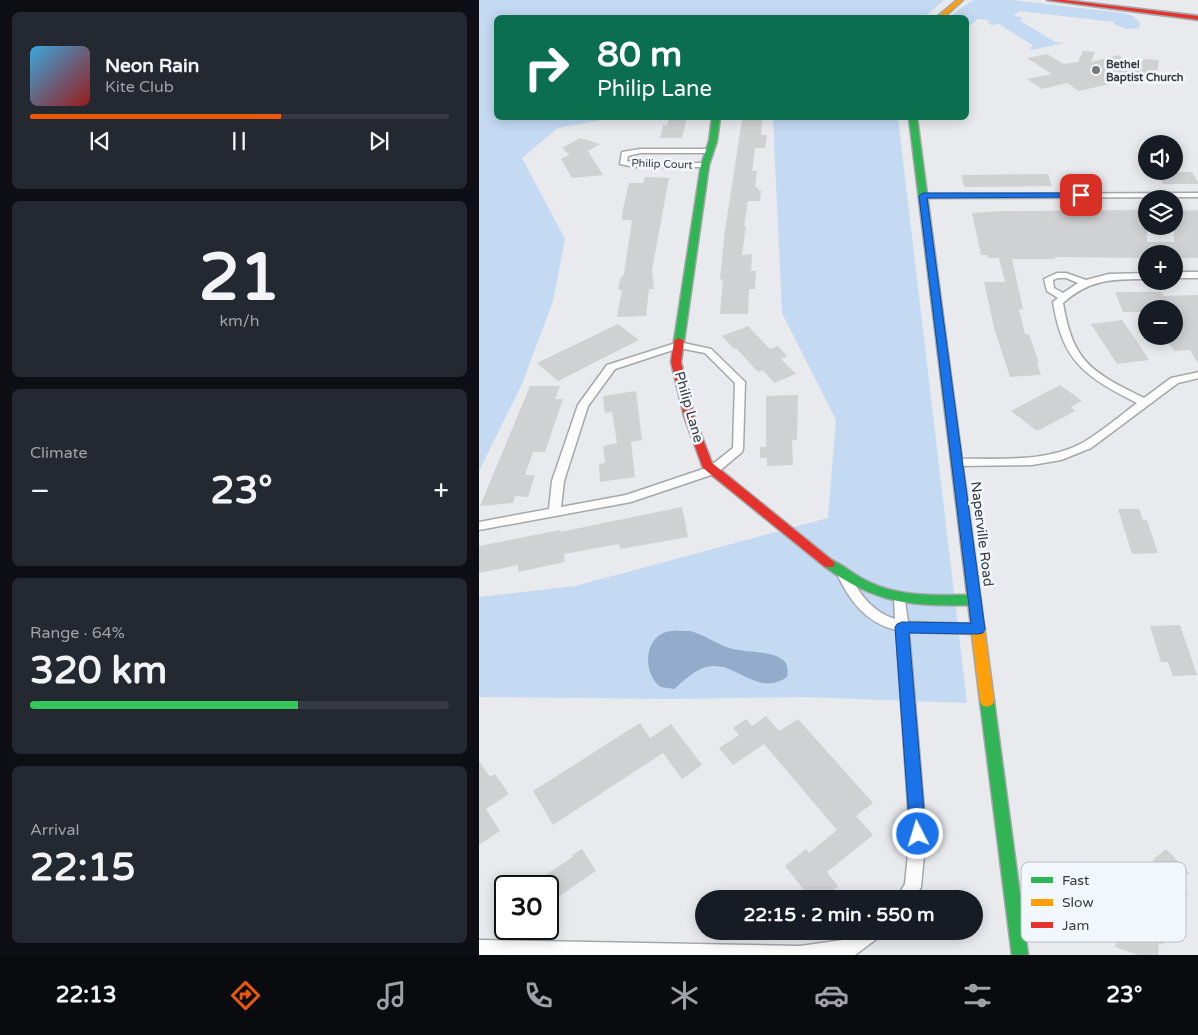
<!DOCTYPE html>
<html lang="en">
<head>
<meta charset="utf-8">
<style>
  :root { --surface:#171b24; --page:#242831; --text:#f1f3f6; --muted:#9ea1a6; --line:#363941; --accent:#ea580c }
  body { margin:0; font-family:"Varela Round",sans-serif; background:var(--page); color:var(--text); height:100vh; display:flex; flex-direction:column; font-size:19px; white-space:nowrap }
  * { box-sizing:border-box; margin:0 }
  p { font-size:16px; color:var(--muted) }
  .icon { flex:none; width:28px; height:28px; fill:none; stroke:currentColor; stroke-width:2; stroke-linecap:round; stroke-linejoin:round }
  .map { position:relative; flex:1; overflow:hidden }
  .sheet { display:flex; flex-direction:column; gap:12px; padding:12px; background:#0d0f14; width:479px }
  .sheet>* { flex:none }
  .banner { position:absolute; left:15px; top:15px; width:475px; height:105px; border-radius:8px; box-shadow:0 2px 12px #0003; background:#0b6e4f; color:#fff; overflow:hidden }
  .controls { position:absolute; left:659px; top:135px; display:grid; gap:10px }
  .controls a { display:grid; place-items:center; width:45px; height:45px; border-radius:50%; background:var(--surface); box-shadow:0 2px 12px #0003; font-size:25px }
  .speed { position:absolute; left:15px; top:875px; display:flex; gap:10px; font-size:25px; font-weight:700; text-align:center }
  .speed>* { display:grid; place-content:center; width:65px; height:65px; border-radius:50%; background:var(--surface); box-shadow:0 2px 12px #0003; line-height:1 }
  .speed .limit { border:2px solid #111; border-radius:8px; background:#fff; color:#111 }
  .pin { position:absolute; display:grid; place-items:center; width:42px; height:42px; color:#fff; margin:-21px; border-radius:10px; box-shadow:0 2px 8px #0006 }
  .me { position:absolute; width:55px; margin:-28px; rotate:355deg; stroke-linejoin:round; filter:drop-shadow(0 0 4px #0008) }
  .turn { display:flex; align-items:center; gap:18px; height:105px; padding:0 20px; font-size:22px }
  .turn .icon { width:65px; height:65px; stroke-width:2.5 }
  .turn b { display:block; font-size:35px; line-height:42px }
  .big { font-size:38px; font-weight:800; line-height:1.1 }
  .sheet .widget { flex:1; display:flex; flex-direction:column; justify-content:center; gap:8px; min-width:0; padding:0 18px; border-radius:8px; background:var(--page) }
  .sheet .dial { align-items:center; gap:0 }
  .dial b { font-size:65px; line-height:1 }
  .song { display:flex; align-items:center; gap:15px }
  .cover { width:60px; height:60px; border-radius:8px; background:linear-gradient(135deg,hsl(200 70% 55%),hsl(0 70% 35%)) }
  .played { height:5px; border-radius:2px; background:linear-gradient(90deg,var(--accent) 60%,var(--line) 60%) }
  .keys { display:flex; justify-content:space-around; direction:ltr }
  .heat { display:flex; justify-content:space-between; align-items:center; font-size:28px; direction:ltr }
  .charge { height:8px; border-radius:4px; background:linear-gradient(90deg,#34c759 64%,var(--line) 0) }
  .trip { position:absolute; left:216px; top:890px; width:288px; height:50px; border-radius:25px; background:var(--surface); box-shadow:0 2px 12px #0003; font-weight:800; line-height:50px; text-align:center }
  .menu { display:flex; height:80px; justify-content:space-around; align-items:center; background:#090b0e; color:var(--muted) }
  .menu .icon { width:35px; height:35px }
  .menu .active { color:var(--accent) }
  .menu b { font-size:22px; color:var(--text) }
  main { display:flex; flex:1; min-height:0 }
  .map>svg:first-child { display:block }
  .green { fill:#c4d9f2 }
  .water { fill:#93accb }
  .building { fill:#cfd1d3 }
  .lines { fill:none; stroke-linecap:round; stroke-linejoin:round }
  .street-casing { stroke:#a5a7aa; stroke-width:3 }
  .fast-casing { stroke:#a5a7aa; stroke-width:3 }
  .slow-casing { stroke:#a5a7aa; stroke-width:3 }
  .jam-casing { stroke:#a5a7aa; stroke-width:3 }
  .street { fill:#fcfcfc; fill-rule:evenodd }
  .fast { fill:#30b455; fill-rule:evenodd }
  .slow { fill:#ff9f0a; fill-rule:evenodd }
  .jam { fill:#e5322d; fill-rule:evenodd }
  .route { fill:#1a73e8; stroke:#114b97 }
  .poi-dot { fill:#76787a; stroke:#f2f7fd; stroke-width:2 }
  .labels { text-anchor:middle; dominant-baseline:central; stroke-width:5; stroke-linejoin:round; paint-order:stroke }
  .far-poi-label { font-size:11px; font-weight:bold; fill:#383a3c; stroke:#f2f7fd; text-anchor:start }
  .far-street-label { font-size:11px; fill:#383a3c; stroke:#f2f7fd }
  .street-label { font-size:14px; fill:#383a3c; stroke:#f2f7fd }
  .key { fill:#f2f7fd; stroke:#babec3; stroke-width:1 }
  .key-label { font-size:14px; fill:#383a3c }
</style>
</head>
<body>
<main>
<section class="sheet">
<div class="widget">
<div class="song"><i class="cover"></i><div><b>Neon Rain</b><p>Kite Club</p></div></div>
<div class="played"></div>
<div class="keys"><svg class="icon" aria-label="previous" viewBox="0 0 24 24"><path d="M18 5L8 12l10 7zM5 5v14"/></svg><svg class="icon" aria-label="pause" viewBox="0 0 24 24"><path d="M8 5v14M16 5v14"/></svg><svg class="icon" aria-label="next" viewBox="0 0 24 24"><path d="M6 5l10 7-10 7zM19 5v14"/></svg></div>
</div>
<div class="widget dial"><b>21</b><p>km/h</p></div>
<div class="widget"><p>Climate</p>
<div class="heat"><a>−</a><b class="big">23°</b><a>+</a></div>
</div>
<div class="widget"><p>Range · 64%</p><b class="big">320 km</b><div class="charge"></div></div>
<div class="widget"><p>Arrival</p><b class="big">22:15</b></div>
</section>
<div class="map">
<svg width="720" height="955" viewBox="0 0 720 955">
  <rect width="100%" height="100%" fill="#e8eaed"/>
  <g class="green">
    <path d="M0,0H465L444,18H18V118H133L79,128L43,158L86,239L74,301L43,384L0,471Z"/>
    <path d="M494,0H532L644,13L654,16L661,23L660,28L648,29L635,24V22L541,11L534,16L543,17L544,19L540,20L576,42L585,43L553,50L550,48L555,46L520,24L513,25L508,23L511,20L499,19L488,28V18L470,17Z"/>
    <path d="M294,118H419L488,703L325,697L195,699L0,697V597L96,586L349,518L357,420L303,313Z"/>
  </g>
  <path class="water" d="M211,631C226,635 236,643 250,648C265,653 296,650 306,662C309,666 309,672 308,677C278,698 256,659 227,667C216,670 204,681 195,689L182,687C164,675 164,639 187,632C194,630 204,631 211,631Z"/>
  <g class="building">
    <path d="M604,51L616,52L612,62L639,55L649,61H664L665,59L680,60L678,73L600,91L588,83L563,89L548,79L573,74L548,58L568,54L585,64L599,62Z"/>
    <path d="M190,118H208L203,138H181L184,125H188Z"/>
    <path d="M263,120H283L282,135H288L286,148H276L273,171H278L276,187H279V190H282L281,201H269L265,226H267L263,255L273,254L272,271H277L276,289H270L269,314H241L244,279L241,280L246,230Z"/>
    <path d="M101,138L121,144L109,151L124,175L93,178L82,159L91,154L84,151L87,150L83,148Z"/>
    <path d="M678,172H713L720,184H684Z"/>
    <path d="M569,174L573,186L485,187L483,175Z"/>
    <path d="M166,177L190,178L173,270L175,289H170L167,316L138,317L143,290H139L141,279L145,274L153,220H143L144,209L150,183H164Z"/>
    <path d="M668,210V242H695V211L720,210V258H700L695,256V254H664L666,258L576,257V259H533L544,309H540L546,334H550L560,363H558L562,375L531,377L515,328L505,282H526L520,258H509L508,255H502L493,213L523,211Z"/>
    <path d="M636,292H683L685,296L720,295V365L711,350L695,351L686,336H695V309H668V312H644Z"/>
    <path d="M643,320L659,343L670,360L638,364L612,324Z"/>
    <path d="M139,324L160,340L79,381L58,363Z"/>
    <path d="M269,326L291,349L299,346L308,356L302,359L317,374L295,383L284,370L279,372L257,348L255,349L243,336Z"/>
    <path d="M581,385L603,401L592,407L596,411L585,417L558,431L532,411Z"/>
    <path d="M51,386H81L76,399H84L66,452H54L46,475H56L49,497L36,496L34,503L1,506Z"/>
    <path d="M157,391L163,440L152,442L156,477L121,482L120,464L126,463L124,446L138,443L133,412L126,413L124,396Z"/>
    <path d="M319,395L318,440H313L314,465L288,466V458H281V447H287V396Z"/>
    <path d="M203,507L209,537L141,549L140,544L85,554L86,562L39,572V565L0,573V546L81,530V532Z"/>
    <path d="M639,509H660L664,520H668L679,553L653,554Z"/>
    <path d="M701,625L718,675L694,676L689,662H682L671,626Z"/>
    <path d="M287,716L300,731L319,719L394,803L377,816L394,835L348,872L359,886L343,899H332L306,866L327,849L330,853L358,830L285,744L254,765L240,748L260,735L254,728L267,719L273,726Z"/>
    <path d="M161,723L171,738L192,724L223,765L203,779L184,753L74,825L54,791Z"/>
    <path d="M0,761L11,777L16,774L30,794L7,809L21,831L0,845Z"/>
    <path d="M103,849L117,871L69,904V886H49L94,857L93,855Z"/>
    <path d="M687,849L710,873L698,883L709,894L694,907L663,874L676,863L674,860Z"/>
    <path d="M641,913L662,920V915L687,923L684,945L680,943L679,955H659L636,947Z"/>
  </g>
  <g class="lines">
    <g class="street-casing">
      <g id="street">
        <path d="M161,149H230L234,151L230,153H161L149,156L148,161L155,163H229L230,165L226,167H155L141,164L143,152Z"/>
        <path d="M720,193V197L444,198L440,196L444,194Z"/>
        <rect x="695" y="272" width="25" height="6"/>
        <path d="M578,273H587L607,280L630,274L668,273V279C633,279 611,279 584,303C594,363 613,372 665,398L692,378L720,372V378L699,383L612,448L582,460L553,465L475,466L473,463L479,459C520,458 568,463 605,442C623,431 641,416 658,403C606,376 584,363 574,302L579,298L568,291L565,279ZM579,278H587L599,283L584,293L575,288L574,280Z"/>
        <path d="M200,342L232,349L266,382L264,449L263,452L238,473L152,502L0,530V522L70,509L73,481L99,405L128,365ZM200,348L226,353L256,383L254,448L230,467L147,495L82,507L85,481L109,406L136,369Z"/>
        <path d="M364,569L368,571C380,592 391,611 416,619L415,598L417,594L421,593L425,594L429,622L499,624L504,625L506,629L504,633L499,634L430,632L447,834L442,887L435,899H417L426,884L431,834L417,630C386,622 371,601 358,574L360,571Z"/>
        <path d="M381,931H402L400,937L376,955H0V940L321,946L371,939Z"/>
      </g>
    </g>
    <g class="fast-casing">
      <g id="fast">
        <path d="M233,118H241L238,141L230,165L205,341L200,344L195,341L222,165L230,141Z"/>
        <path d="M430,118H438L469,354L464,357L459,354Z"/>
        <path d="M350,559C364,564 376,576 390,582C423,598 461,595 496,595L500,596L502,600L500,604L496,605C432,606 400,605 346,567L344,564L346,561Z"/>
        <path d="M508,695L513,697L515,701L549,955H533L501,701L503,697Z"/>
      </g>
    </g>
    <g class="slow-casing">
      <g id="slow">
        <path d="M478,0H484L464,18H457Z"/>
        <path d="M464,351L469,354L515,701L513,705L508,707L503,705L501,701L459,354Z"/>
      </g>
    </g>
    <g class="jam-casing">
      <g id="jam">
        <path d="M568,0H585L720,16V20Z"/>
        <path d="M200,338L205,341L202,362L215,416L233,463L354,561L356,564L354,567H346L224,468L205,416L192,362L195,341Z"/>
      </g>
    </g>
    <use href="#street" class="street"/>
    <use href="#fast" class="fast"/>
    <use href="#slow" class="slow"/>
    <use href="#jam" class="jam"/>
  </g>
  <path class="route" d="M602,193H604V197L448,198L506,629L504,633L499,634L430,633L447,834L444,839L439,842L433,839L431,834L416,627L418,624L423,622L492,623L440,196L444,193Z"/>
  <circle class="poi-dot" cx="617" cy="70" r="5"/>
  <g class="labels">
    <g class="far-poi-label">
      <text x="627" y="64">Bethel<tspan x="627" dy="13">Baptist Church</tspan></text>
    </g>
    <g class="far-street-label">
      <text transform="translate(183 164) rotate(2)">Philip Court</text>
    </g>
    <g class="street-label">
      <text transform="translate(210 407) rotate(74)">Philip Lane</text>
      <text transform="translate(503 534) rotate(83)">Naperville Road</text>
    </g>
  </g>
  <rect x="542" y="862" width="165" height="80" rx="8" class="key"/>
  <rect x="552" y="877" width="22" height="6" fill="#30b455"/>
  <rect x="552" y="899" width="22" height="7" fill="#ff9f0a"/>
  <rect x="552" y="922" width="22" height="6" fill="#e5322d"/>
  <g class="key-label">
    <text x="583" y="885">Fast</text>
    <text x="583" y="907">Slow</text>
    <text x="583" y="930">Jam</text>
  </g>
</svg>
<div class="controls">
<a><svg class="icon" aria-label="sound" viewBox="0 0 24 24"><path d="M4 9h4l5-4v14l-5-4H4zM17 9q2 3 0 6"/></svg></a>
<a><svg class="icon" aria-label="layers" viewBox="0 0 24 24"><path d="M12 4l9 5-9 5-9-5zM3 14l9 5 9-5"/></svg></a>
<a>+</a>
<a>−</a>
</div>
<div class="speed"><div class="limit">30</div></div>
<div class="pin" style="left:602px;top:195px;background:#d93025"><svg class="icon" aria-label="arrive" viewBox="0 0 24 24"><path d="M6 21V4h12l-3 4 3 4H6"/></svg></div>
<svg class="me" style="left:439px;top:834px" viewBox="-20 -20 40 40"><circle r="17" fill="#1a73e8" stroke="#fff" stroke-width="3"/><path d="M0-11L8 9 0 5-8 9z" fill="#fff"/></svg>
<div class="trip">22:15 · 2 min · 550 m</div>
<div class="banner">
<div class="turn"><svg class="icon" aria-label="right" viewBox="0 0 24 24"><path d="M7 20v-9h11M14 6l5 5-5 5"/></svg><div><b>80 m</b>Philip Lane</div></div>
</div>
</div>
</main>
<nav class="menu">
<b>22:13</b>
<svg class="icon active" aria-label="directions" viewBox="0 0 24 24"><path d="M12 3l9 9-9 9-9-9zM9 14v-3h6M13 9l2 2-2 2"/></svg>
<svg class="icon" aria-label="music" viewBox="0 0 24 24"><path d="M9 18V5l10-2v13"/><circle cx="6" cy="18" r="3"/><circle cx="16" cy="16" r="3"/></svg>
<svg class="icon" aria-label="phone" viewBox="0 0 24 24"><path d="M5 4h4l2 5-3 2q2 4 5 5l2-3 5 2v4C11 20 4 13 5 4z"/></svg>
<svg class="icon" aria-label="climate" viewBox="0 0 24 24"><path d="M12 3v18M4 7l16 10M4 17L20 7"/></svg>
<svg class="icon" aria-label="car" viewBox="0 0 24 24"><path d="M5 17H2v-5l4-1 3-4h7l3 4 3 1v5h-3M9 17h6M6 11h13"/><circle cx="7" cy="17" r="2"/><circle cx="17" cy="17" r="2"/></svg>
<svg class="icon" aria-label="filters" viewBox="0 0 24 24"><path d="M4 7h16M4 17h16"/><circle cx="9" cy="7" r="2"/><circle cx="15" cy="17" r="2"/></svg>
<b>23°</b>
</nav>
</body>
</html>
